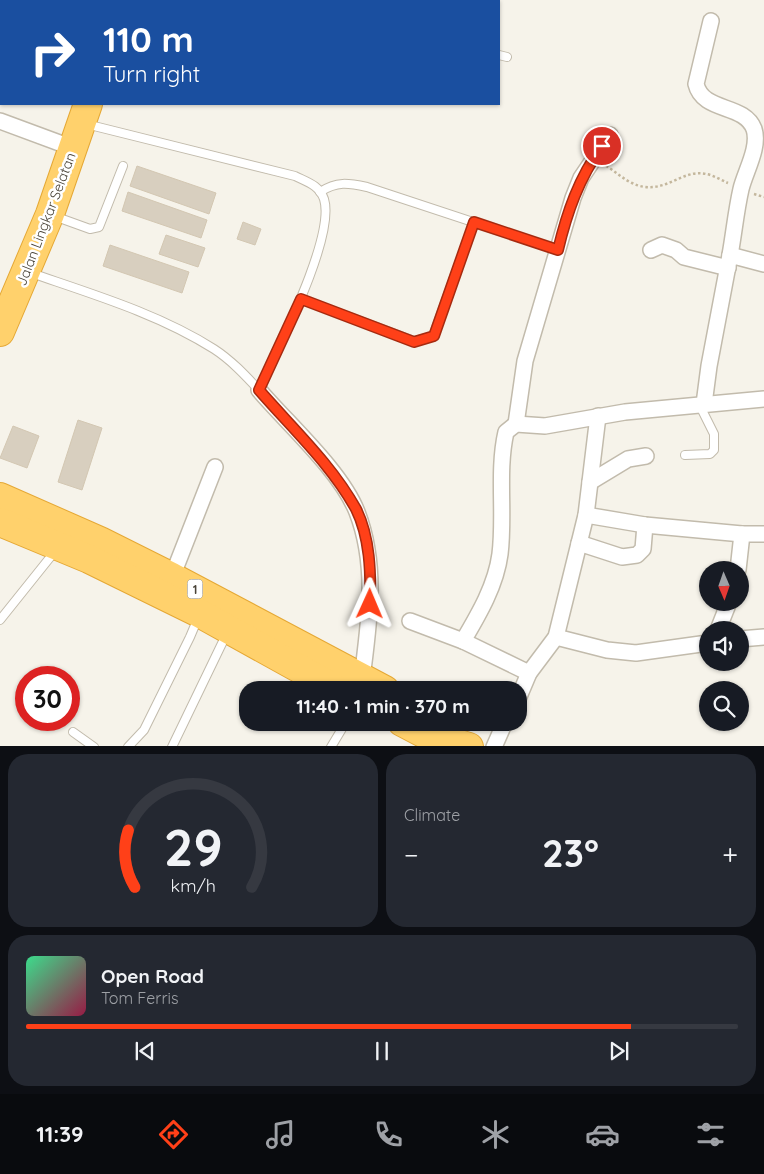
<!DOCTYPE html>
<html lang="en">
<head>
<meta charset="utf-8">
<style>
  :root { --surface:#171b24; --page:#242831; --text:#f1f3f6; --muted:#9ea1a6; --line:#363941; --accent:#ff4018 }
  body { margin:0; font-family:Quicksand,sans-serif; background:var(--page); color:var(--text); height:100vh; display:flex; flex-direction:column; font-size:19px; white-space:nowrap }
  * { box-sizing:border-box; margin:0 }
  p { font-size:16px; color:var(--muted) }
  .icon { flex:none; width:28px; height:28px; fill:none; stroke:currentColor; stroke-width:2; stroke-linecap:round; stroke-linejoin:round }
  .map { position:relative; height:746px; overflow:hidden }
  .details { display:flex; flex-direction:column; gap:8px; padding:8px; background:#0d0f14; flex:1 }
  .details>* { flex:none }
  .hud { position:absolute; left:0px; top:0px; width:500px; height:105px; box-shadow:0 1px 4px #0004; background:#1a4fa0; color:#fff; overflow:hidden }
  .needle { width:32px; rotate:178deg }
  .controls { position:absolute; left:699px; top:561px; display:grid; gap:10px }
  .controls a { display:grid; place-items:center; width:50px; height:50px; border-radius:50%; background:var(--surface); box-shadow:0 1px 4px #0004; font-size:25px }
  .speed { position:absolute; left:15px; top:666px; display:flex; gap:10px; font-size:25px; font-weight:700; text-align:center }
  .speed>* { display:grid; place-content:center; width:65px; height:65px; border-radius:50%; background:var(--surface); box-shadow:0 1px 4px #0004; line-height:1 }
  .speed .limit { border:8px solid #d22; background:#fff; color:#111 }
  .pin { position:absolute; display:grid; place-items:center; width:42px; height:42px; color:#fff; margin:-21px; border:2px solid #fff; border-radius:50%; box-shadow:0 1px 5px #0007 }
  .me { position:absolute; width:55px; margin:-28px; rotate:1deg; stroke-linejoin:round; filter:drop-shadow(0 0 4px #0008) }
  .turn { display:flex; align-items:center; gap:18px; height:105px; padding:0 20px; font-size:22px }
  .turn .icon { width:65px; height:65px; stroke-width:2.5 }
  .turn b { display:block; font-size:35px; line-height:42px }
  .big { font-size:38px; font-weight:800; line-height:1.1 }
  .details .card { flex:1; display:flex; flex-direction:column; justify-content:center; gap:8px; min-width:0; padding:0 18px; border-radius:20px; background:var(--page) }
  .details .dial { align-items:center; gap:0 }
  .dial svg { height:130px; overflow:visible; fill:none; stroke:var(--line); stroke-width:7; stroke-linecap:round; text-anchor:middle }
  .dial text { fill:var(--text); stroke:none }
  .song { display:flex; align-items:center; gap:15px }
  .cover { width:60px; height:60px; border-radius:8px; background:linear-gradient(135deg,hsl(150 70% 55%),hsl(340 70% 35%)) }
  .played { height:5px; border-radius:2px; background:linear-gradient(90deg,var(--accent) 85%,var(--line) 85%) }
  .keys { display:flex; justify-content:space-around; direction:ltr }
  .heat { display:flex; justify-content:space-between; align-items:center; font-size:28px; direction:ltr }
  .details .tiles { flex:1; display:grid; gap:8px; grid-template-columns:1fr 1fr }
  .card:last-child { grid-column:span 2 }
  .trip { position:absolute; left:239px; top:681px; width:288px; height:50px; border-radius:20px; background:var(--surface); box-shadow:0 1px 4px #0004; font-weight:800; line-height:50px; text-align:center }
  .dock { display:flex; height:80px; justify-content:space-around; align-items:center; background:#090b0e; color:var(--muted) }
  .dock .icon { width:35px; height:35px }
  .dock .current { color:var(--accent) }
  .dock b { font-size:22px; color:var(--text) }
  .map>svg:first-child { display:block }
  .building { fill:#d8cfbf; stroke:#d3c7b2 }
  .lines { fill:none; stroke-linecap:round; stroke-linejoin:round }
  .lane-casing { stroke:#c2bbac; stroke-width:10 }
  .street-casing { stroke:#c2bbac; stroke-width:18 }
  .highway-casing { stroke:#e5a835; stroke-width:30 }
  .path { stroke:#c4b79d; stroke-width:2.5; stroke-dasharray:2.5 2.5; stroke-linecap:butt }
  .lane { stroke:#fff; stroke-width:8 }
  .street { stroke:#fff; stroke-width:15 }
  .highway { stroke:#ffd16c; stroke-width:28 }
  .route-casing { stroke:#a62a10; stroke-width:12 }
  .route { stroke:#ff4018; stroke-width:9 }
  .labels { text-anchor:middle; dominant-baseline:central; stroke-width:5; stroke-linejoin:round; paint-order:stroke }
  .shield { fill:#fff; stroke:#807c74; stroke-width:1 }
  .shield-label { font-size:12px; font-weight:bold; fill:#4a4438 }
  .street-label { font-size:14px; fill:#4a4438; stroke:#fff }
</style>
</head>
<body>
<div class="map">
<svg width="764" height="747" viewBox="0 0 764 747">
  <rect width="100%" height="100%" fill="#f6f3ea"/>
  <g class="building">
    <path d="M137,166L216,193L209,214L130,186Z"/>
    <path d="M128,192L207,220L201,238L122,211Z"/>
    <path d="M243,222L261,229L255,245L237,239Z"/>
    <path d="M166,235L205,248L198,267L159,254Z"/>
    <path d="M110,245L189,272L182,293L103,266Z"/>
    <path d="M78,420L102,428L82,490L58,482Z"/>
    <path d="M13,426L39,436L27,468L0,458Z"/>
  </g>
  <g class="lines">
    <g class="lane-casing">
      <g id="lane">
        <path d="M200,0L208,1"/>
        <path d="M284,1V0"/>
        <path d="M398,1V0"/>
        <path d="M493,1V0"/>
        <path d="M499,55L507,57"/>
        <path d="M320,192C337,181 348,183 367,187L558,250"/>
        <path d="M54,216L90,229L99,227L123,166"/>
        <path d="M31,273C92,294 159,314 214,349C231,360 245,375 259,390C276,352 336,237 324,199C319,185 307,182 295,176L86,124"/>
        <path d="M301,299L414,341L433,336L474,222"/>
        <path d="M685,455L710,454L714,450V434L699,404"/>
        <path d="M0,620L56,550"/>
        <path d="M73,732L94,747"/>
        <path d="M128,747L144,730L190,637L198,618"/>
        <path d="M172,747L227,633"/>
        <path d="M331,747L346,722"/>
      </g>
    </g>
    <g class="street-casing">
      <g id="street">
        <path d="M55,0L57,1"/>
        <path d="M711,21L696,84C703,113 744,103 754,129C760,147 745,172 741,189C736,211 734,233 730,255"/>
        <path d="M0,121L73,148"/>
        <path d="M651,250L662,245L676,250L684,257L728,268"/>
        <path d="M259,390C288,424 341,471 357,512C378,566 369,623 362,678"/>
        <path d="M704,404L709,366L730,255L764,264"/>
        <path d="M516,424L525,361L573,198L581,178L610,135"/>
        <path d="M590,482L628,459L646,456"/>
        <path d="M586,515L645,525L742,534"/>
        <path d="M579,543L622,557L637,555L643,549L645,525"/>
        <path d="M738,570L742,534H764"/>
        <path d="M172,577L215,467"/>
        <path d="M410,621L463,641"/>
        <path d="M718,630L729,602"/>
        <path d="M556,637L607,650L636,653L708,643"/>
        <path d="M740,639L764,637"/>
        <path d="M529,673L463,641C479,614 496,585 500,554C505,514 497,471 506,432L516,424L545,426L625,412L764,399"/>
        <path d="M518,699L529,673L556,637L586,515L598,416"/>
        <path d="M494,747L505,722"/>
      </g>
    </g>
    <g class="highway-casing">
      <g id="highway">
        <path d="M127,1V0"/>
        <path d="M0,332L50,214L88,104"/>
        <path d="M0,497L100,541L172,577L385,690"/>
        <path d="M0,522L89,559L199,613L338,690"/>
        <path d="M402,722L423,733L469,747"/>
      </g>
    </g>
    <g class="path">
      <path d="M606,166C615,171 623,179 632,183C663,198 681,168 706,174C713,175 721,180 728,183"/>
      <path d="M754,194L764,197"/>
    </g>
    <use href="#lane" class="lane"/>
    <use href="#street" class="street"/>
    <use href="#highway" class="highway"/>
  </g>
  <g class="lines">
    <g class="route-casing">
      <path id="route" d="M370,604C371,573 370,537 356,509C331,464 292,428 259,390L301,299L414,342L434,336L474,222L558,250C567,212 579,178 602,146"/>
    </g>
    <use href="#route" class="route"/>
  </g>
  <g class="labels">
    <rect class="shield" x="187.5" y="579.5" width="15" height="19" rx="4"/>
    <g class="shield-label">
      <text x="195" y="589">1</text>
    </g>
    <g class="street-label">
      <text transform="translate(46 219) rotate(-69)">Jalan Lingkar Selatan</text>
    </g>
  </g>
</svg>
<div class="controls">
<a><svg class="needle" viewBox="-14 -14 28 28"><path d="M0-13l5 13h-10z" fill="#e53935"/><path d="M0 13l5-13h-10z" fill="#9ea1a6"/></svg></a>
<a><svg class="icon" aria-label="sound" viewBox="0 0 24 24"><path d="M4 9h4l5-4v14l-5-4H4zM17 9q2 3 0 6"/></svg></a>
<a><svg class="icon" aria-label="search" viewBox="0 0 24 24"><circle cx="10" cy="10" r="6"/><path d="M15 15l6 6"/></svg></a>
</div>
<div class="speed"><div class="limit">30</div></div>
<div class="pin" style="left:602px;top:146px;background:#d93025"><svg class="icon" aria-label="arrive" viewBox="0 0 24 24"><path d="M6 21V4h12l-3 4 3 4H6"/></svg></div>
<svg class="me" style="left:370px;top:604px" viewBox="-20 -20 40 40"><path d="M0-17L14 15 0 8-14 15z" fill="#ff4018" stroke="#fff" stroke-width="4"/></svg>
<div class="trip">11:40 · 1 min · 370 m</div>
<div class="hud">
<div class="turn"><svg class="icon" aria-label="right" viewBox="0 0 24 24"><path d="M7 20v-9h11M14 6l5 5-5 5"/></svg><div><b>110 m</b>Turn right</div></div>
</div>
</div>
<section class="details">
<div class="tiles">
<div class="card dial"><svg viewBox="0 0 100 80">
<path d="M14 69A42 42 0 1 1 86 69"/>
<path d="M14 69A42 42 0 0 1 10 34" stroke="#ff4018"/>
<text x="50" y="56" font-size="32" font-weight="700">29</text>
<text x="50" y="72" font-size="11">km/h</text>
</svg></div>
<div class="card"><p>Climate</p>
<div class="heat"><a>−</a><b class="big">23°</b><a>+</a></div>
</div>
<div class="card">
<div class="song"><i class="cover"></i><div><b>Open Road</b><p>Tom Ferris</p></div></div>
<div class="played"></div>
<div class="keys"><svg class="icon" aria-label="previous" viewBox="0 0 24 24"><path d="M18 5L8 12l10 7zM5 5v14"/></svg><svg class="icon" aria-label="pause" viewBox="0 0 24 24"><path d="M8 5v14M16 5v14"/></svg><svg class="icon" aria-label="next" viewBox="0 0 24 24"><path d="M6 5l10 7-10 7zM19 5v14"/></svg></div>
</div>
</div>
</section>
<nav class="dock">
<b>11:39</b>
<svg class="icon current" aria-label="directions" viewBox="0 0 24 24"><path d="M12 3l9 9-9 9-9-9zM9 14v-3h6M13 9l2 2-2 2"/></svg>
<svg class="icon" aria-label="music" viewBox="0 0 24 24"><path d="M9 18V5l10-2v13"/><circle cx="6" cy="18" r="3"/><circle cx="16" cy="16" r="3"/></svg>
<svg class="icon" aria-label="phone" viewBox="0 0 24 24"><path d="M5 4h4l2 5-3 2q2 4 5 5l2-3 5 2v4C11 20 4 13 5 4z"/></svg>
<svg class="icon" aria-label="climate" viewBox="0 0 24 24"><path d="M12 3v18M4 7l16 10M4 17L20 7"/></svg>
<svg class="icon" aria-label="car" viewBox="0 0 24 24"><path d="M5 17H2v-5l4-1 3-4h7l3 4 3 1v5h-3M9 17h6M6 11h13"/><circle cx="7" cy="17" r="2"/><circle cx="17" cy="17" r="2"/></svg>
<svg class="icon" aria-label="filters" viewBox="0 0 24 24"><path d="M4 7h16M4 17h16"/><circle cx="9" cy="7" r="2"/><circle cx="15" cy="17" r="2"/></svg>
</nav>
</body>
</html>
